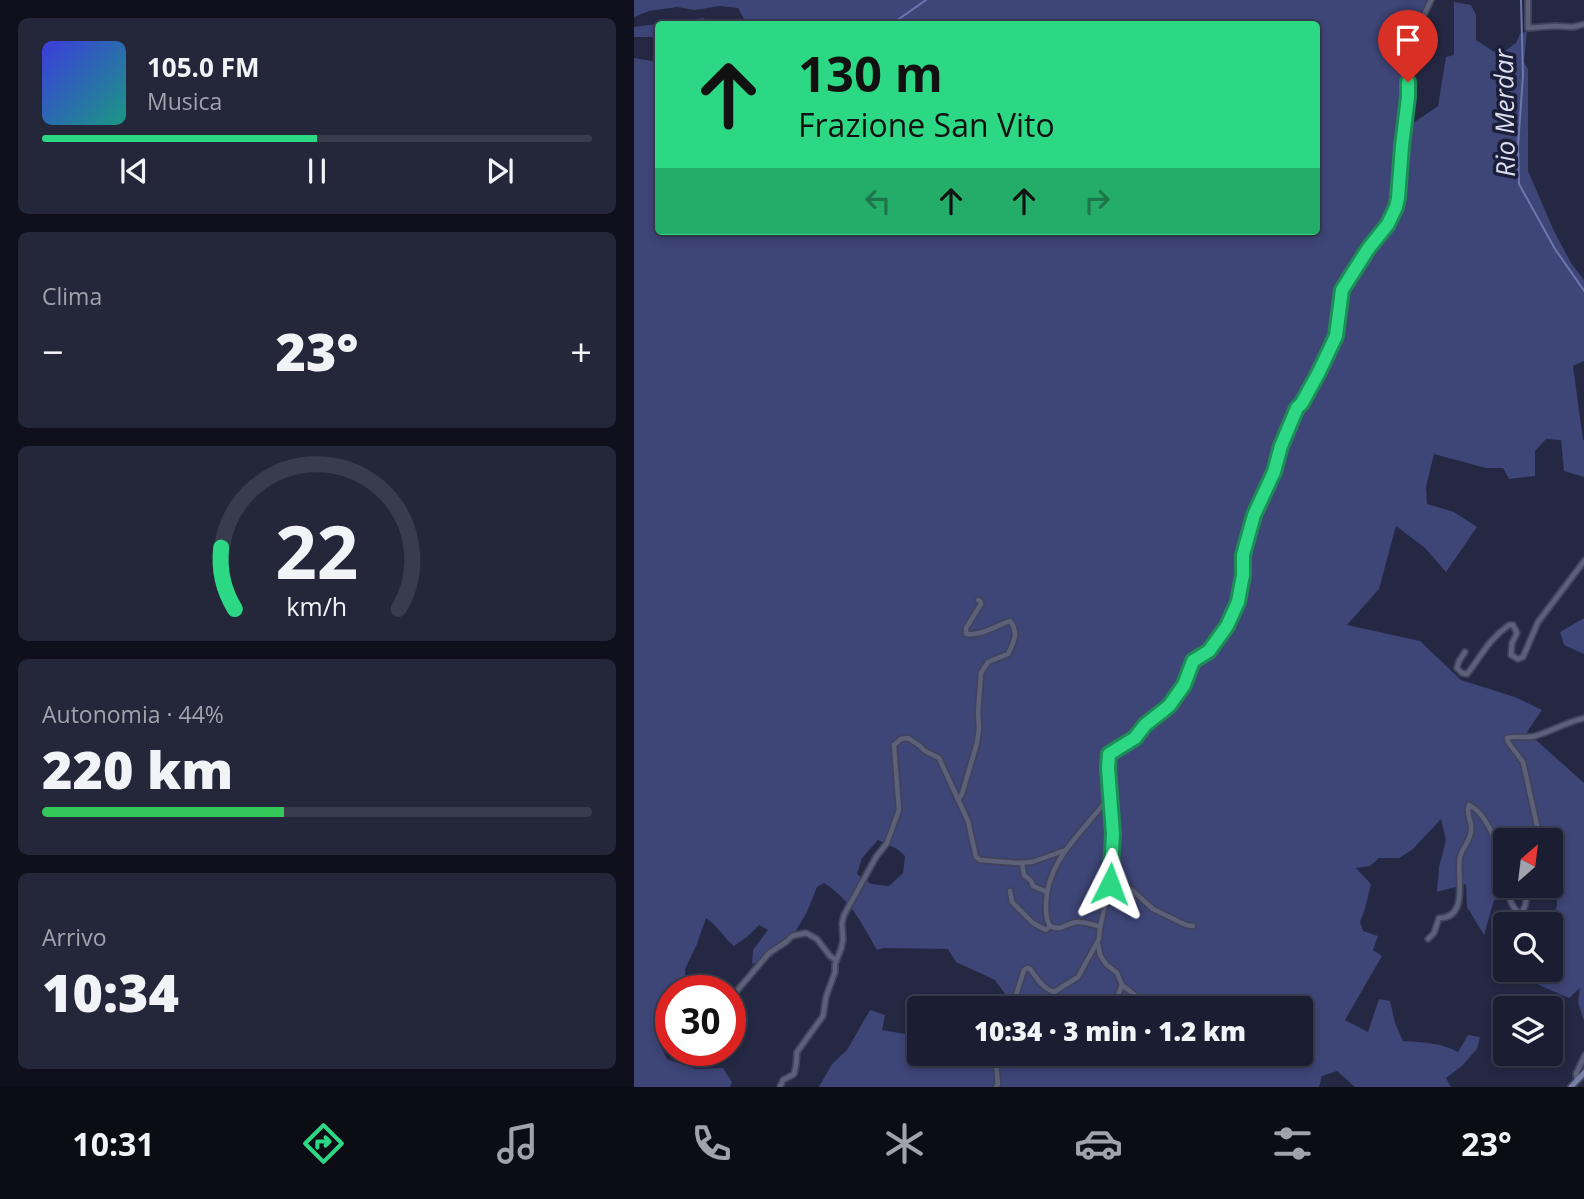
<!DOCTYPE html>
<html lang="it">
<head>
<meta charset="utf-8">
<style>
  :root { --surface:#1b1e32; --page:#24273a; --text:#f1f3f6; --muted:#a0a2ac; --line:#393c4d; --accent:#2dd884 }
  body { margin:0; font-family:"Open Sans",sans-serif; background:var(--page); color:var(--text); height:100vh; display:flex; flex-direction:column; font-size:26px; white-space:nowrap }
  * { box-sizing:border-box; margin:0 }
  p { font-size:23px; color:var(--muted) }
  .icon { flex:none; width:38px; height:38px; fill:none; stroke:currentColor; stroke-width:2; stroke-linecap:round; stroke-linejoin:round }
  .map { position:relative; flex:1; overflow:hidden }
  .details { display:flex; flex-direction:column; gap:18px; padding:18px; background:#0f101c; width:634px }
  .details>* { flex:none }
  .banner { position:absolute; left:21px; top:21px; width:665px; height:214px; border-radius:7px; box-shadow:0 4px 10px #0003,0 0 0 2px var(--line); background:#2dd884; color:#111; overflow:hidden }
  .needle { width:46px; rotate:28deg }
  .buttons { position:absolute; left:859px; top:828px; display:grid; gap:14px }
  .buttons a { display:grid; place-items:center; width:70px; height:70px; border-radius:7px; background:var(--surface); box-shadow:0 4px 10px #0003,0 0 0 2px var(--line); font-size:35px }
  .speed { position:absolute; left:21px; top:975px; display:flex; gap:14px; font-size:35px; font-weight:700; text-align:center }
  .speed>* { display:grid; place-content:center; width:91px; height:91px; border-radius:50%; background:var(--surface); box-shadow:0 4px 10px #0003,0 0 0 2px var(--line); line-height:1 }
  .speed .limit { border:10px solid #d22; background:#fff; color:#111 }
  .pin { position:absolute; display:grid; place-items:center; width:60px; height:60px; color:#fff; margin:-72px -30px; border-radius:50% 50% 50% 0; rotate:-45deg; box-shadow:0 0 7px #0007 }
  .pin .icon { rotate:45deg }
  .me { position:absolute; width:77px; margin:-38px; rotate:3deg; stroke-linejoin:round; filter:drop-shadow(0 0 5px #0008) }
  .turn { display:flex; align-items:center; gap:24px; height:147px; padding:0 28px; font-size:32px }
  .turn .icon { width:91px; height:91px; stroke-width:2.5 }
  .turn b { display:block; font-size:49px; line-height:60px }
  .lanes { display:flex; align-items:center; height:66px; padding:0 28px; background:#0003; justify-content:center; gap:35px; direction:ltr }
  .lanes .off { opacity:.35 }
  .big { font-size:52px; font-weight:800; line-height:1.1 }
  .details .card { flex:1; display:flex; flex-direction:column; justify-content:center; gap:10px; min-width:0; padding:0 24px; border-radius:10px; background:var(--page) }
  .details .dial { align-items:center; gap:0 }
  .dial svg { height:182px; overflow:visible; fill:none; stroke:var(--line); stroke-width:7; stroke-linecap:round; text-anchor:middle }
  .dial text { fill:var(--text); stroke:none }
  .song { display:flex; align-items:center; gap:21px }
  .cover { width:84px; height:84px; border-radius:10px; background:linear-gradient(135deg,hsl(240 70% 55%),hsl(170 70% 35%)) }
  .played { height:7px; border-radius:4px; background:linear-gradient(90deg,var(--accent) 50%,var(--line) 50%) }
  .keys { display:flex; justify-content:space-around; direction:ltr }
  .heat { display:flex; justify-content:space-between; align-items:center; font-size:38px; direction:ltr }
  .charge { height:10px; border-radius:5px; background:linear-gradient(90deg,#34c759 44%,var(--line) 0) }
  .trip { position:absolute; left:273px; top:996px; width:406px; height:70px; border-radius:7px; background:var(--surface); box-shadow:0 4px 10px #0003,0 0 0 2px var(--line); font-weight:800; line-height:70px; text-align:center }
  .tab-bar { display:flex; height:112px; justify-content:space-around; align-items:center; background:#0b0c14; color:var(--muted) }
  .tab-bar .icon { width:49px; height:49px }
  .tab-bar .on { color:var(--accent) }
  .tab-bar b { font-size:32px; color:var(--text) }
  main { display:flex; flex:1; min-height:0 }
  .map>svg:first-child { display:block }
  .green { fill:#3e4577; fill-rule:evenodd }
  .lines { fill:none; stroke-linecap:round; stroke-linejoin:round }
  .stream { stroke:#6d76ae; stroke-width:2 }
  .minor-casing { stroke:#3f435c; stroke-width:8 }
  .secondary-casing { stroke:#3f435c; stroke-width:9 }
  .minor { stroke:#5c6179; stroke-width:4.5 }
  .secondary { stroke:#787fa6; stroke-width:5 }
  .route-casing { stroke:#1d8c56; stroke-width:18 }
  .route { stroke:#2dd884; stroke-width:12 }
  .labels { text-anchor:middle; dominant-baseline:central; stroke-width:7; stroke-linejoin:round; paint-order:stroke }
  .water-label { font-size:26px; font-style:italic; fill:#dbdeef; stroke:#1b1e39 }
</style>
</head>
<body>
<main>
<section class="details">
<div class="card">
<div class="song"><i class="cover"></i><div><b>105.0 FM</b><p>Musica</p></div></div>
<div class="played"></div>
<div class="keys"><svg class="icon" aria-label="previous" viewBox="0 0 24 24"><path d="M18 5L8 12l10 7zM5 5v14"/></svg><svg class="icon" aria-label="pause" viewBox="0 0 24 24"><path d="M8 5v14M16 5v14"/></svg><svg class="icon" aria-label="next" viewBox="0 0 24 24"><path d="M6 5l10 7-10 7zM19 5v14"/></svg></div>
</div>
<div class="card"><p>Clima</p>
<div class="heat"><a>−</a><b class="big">23°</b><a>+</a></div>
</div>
<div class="card dial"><svg viewBox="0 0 100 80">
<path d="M14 69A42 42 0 1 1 86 69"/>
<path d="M14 69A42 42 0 0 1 8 42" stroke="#2dd884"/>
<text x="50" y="56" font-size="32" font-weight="700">22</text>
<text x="50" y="72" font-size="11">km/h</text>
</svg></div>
<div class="card"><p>Autonomia · 44%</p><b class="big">220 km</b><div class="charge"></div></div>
<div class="card"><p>Arrivo</p><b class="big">10:34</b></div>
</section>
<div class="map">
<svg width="951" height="1087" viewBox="0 0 951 1087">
  <rect width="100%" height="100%" fill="#242843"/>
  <g class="green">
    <path d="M0,0H794L770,49L771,98L766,132L804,106L812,57L820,55V2L837,5L842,15V40L865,55L882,43L886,34L893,31L890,62L894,69V171L920,231L937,263L950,280V361L939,366L949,440H950V477L930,471L927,440L912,439L901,451V476L875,479L869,468H852L800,454L792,487L793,504L820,512L843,527L812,572L791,548L762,526L745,589L713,625L786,641L827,680L881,697L908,710L893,732L950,783V1021L944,1002L946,988L935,998L907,986L884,970H917V924L923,905L922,888L917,875V840H872V886H891L887,899L860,900L850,935L833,907L832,884L803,892L805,867L812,840L807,819L778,850L765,858H745L736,866L722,868L737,884L731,909L726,922L729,931L744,936L739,950L748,956L711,1020L734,1032L745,999L756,1001L761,1023L769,1041C786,1042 809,1043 824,1052L834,1035L846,1037L843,1049L828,1066L812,1078L817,1087H721L703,1071L688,1076L685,1087H185L198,1064L213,1050L236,1010L251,1015L248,1030L271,1034L285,1026V1054H667V1008H361L371,994L361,980L322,962L314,949L249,948L243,950C228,924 216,899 190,883L183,887L173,912L161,932L138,957L118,964L119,950L134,930L125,925L113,937L100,946C89,937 84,926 72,918L63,944L51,969L52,985L58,990H37V1031L25,1043L33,1059L62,1069L89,1068L98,1082L96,1087H0V58L24,62V231H682V24H111L110,19L104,8L86,6L61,10L43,7L15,11L0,17ZM244,840L263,849L271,856L269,873L255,886L237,884L223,874L228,858Z"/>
    <path d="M70,18L75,24H24V37H0V27Z"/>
    <path d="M950,618L951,654H950L930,645L926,632Z"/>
    <path d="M329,998L352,1008H313Z"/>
  </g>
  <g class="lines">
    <g class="stream">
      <path d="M887,0L889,76L884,145L885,184L921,249L951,292"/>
      <path d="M250,24L262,21L292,0"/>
    </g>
    <g class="minor-casing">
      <g id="minor">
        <path d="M894,0V28L921,26L939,27L951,24"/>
        <path d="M831,652L825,661L823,668L828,673L833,674C849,654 854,640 875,625H879L883,633L878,643L877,655L884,659L889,657L904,622L951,560"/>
        <path d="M324,800L328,794L343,743L345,728L344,713L347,673L354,662L374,654C380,642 385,632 376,621C362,626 347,636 332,634V628L347,604L346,601L344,600"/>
        <path d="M905,840L904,830L889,762L874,742L873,738C882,735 892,739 901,736C919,731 932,722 951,718"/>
        <path d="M388,863L390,875L397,881L399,886L413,892"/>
        <path d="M476,884L491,886L499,891L519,909L552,925L559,926"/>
        <path d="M872,886C875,895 877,909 887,914L891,906L895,886"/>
        <path d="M376,891L378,902L399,923L412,930L416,926"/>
        <path d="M416,926C412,919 412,913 412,905C412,860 451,830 475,797"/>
        <path d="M416,926C427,932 432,923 443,922C451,921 459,925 466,927"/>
        <path d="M794,939L800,933L805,918C836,918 822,875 826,857C828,848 836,841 837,832C839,821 831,815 835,805C855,814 870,859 872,880"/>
        <path d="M464,944L466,955L472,964L483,973L488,985"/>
        <path d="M488,985L506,999L513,1008"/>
        <path d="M96,999L135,953L152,942L158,936L172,933L183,939L196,956L202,960"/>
        <path d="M371,1008L382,995L390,970L393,968L396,969C403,978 409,989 420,992L444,977L465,939L466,927L476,884L479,834L474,768L475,754L501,738L511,725L535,706L550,685L559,661L575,651L593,627L604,602L609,575V555L619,515L640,472L647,446L663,408L673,394L685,372L702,336L708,290L734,249L754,224L762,207L764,198L768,146L774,97L775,52L779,38L797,0"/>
        <path d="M479,1008L488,985"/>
        <path d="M361,1054L364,1084L362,1087"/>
        <path d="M943,1080L942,1074L951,1055"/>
        <path d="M146,1087L149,1080L160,1074L162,1065L163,1052L189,1016L192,997L201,972V964L207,949L209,940L208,923L210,915L242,857L253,843L265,810L260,745L267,739L274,738L286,746L291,751L305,758L334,821L342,857L346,860L385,863L398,862L432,850"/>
      </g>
    </g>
    <g class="secondary-casing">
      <path id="secondary" d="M937,1087L951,1072"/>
    </g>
    <use href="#minor" class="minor"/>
    <use href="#secondary" class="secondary"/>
  </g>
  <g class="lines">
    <g class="route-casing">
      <path id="route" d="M476,884L479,834L474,768L475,754L501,738L511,725L535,706L550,685L559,661L575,651L593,626L604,602L609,575V555L620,515L640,472L647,446L663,408L668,403L685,372L702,336L708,290L734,249L754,224L762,207L764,198L768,146L774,97V82"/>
    </g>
    <use href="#route" class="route"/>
  </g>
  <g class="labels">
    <g class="water-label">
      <text transform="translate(870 113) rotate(-91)">Rio Merdar</text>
    </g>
  </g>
</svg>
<div class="buttons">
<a><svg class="needle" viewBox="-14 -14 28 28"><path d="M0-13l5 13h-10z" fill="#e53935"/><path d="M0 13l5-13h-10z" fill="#a0a2ac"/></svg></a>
<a><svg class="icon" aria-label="search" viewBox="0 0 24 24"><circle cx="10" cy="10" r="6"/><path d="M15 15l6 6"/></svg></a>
<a><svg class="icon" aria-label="layers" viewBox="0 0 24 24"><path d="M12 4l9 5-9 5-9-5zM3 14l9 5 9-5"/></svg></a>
</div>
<div class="speed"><div class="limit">30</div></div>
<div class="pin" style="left:774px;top:82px;background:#d93025"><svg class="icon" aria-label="arrive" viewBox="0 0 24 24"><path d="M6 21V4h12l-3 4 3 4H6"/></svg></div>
<svg class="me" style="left:476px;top:884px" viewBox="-20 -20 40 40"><path d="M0-17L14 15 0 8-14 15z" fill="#2dd884" stroke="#fff" stroke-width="4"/></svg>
<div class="trip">10:34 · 3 min · 1.2 km</div>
<div class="banner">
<div class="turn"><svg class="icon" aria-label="ahead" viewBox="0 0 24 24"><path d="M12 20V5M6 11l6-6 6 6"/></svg><div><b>130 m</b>Frazione San Vito</div></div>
<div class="lanes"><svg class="icon off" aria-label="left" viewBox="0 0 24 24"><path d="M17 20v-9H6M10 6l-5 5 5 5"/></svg><svg class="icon" aria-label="ahead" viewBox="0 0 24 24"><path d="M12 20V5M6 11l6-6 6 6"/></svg><svg class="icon" aria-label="ahead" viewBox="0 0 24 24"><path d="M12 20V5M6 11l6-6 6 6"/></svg><svg class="icon off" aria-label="right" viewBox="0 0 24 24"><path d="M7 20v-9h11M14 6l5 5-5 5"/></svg></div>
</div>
</div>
</main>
<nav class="tab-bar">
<b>10:31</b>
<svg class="icon on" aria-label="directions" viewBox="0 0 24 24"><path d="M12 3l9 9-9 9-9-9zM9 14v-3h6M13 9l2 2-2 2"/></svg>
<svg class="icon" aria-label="music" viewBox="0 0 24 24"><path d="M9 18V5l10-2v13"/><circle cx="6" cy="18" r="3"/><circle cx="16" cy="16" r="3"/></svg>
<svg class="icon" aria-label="phone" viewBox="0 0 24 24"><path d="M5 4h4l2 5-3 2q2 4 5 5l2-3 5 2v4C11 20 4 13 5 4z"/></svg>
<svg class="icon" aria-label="climate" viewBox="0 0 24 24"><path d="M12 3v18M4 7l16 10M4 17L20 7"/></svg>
<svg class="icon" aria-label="car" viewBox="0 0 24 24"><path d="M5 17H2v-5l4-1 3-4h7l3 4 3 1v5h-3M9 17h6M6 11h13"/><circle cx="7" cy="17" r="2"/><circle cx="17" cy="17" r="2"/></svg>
<svg class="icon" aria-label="filters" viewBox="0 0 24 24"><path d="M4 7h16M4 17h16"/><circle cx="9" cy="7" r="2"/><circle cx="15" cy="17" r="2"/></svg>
<b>23°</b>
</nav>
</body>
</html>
